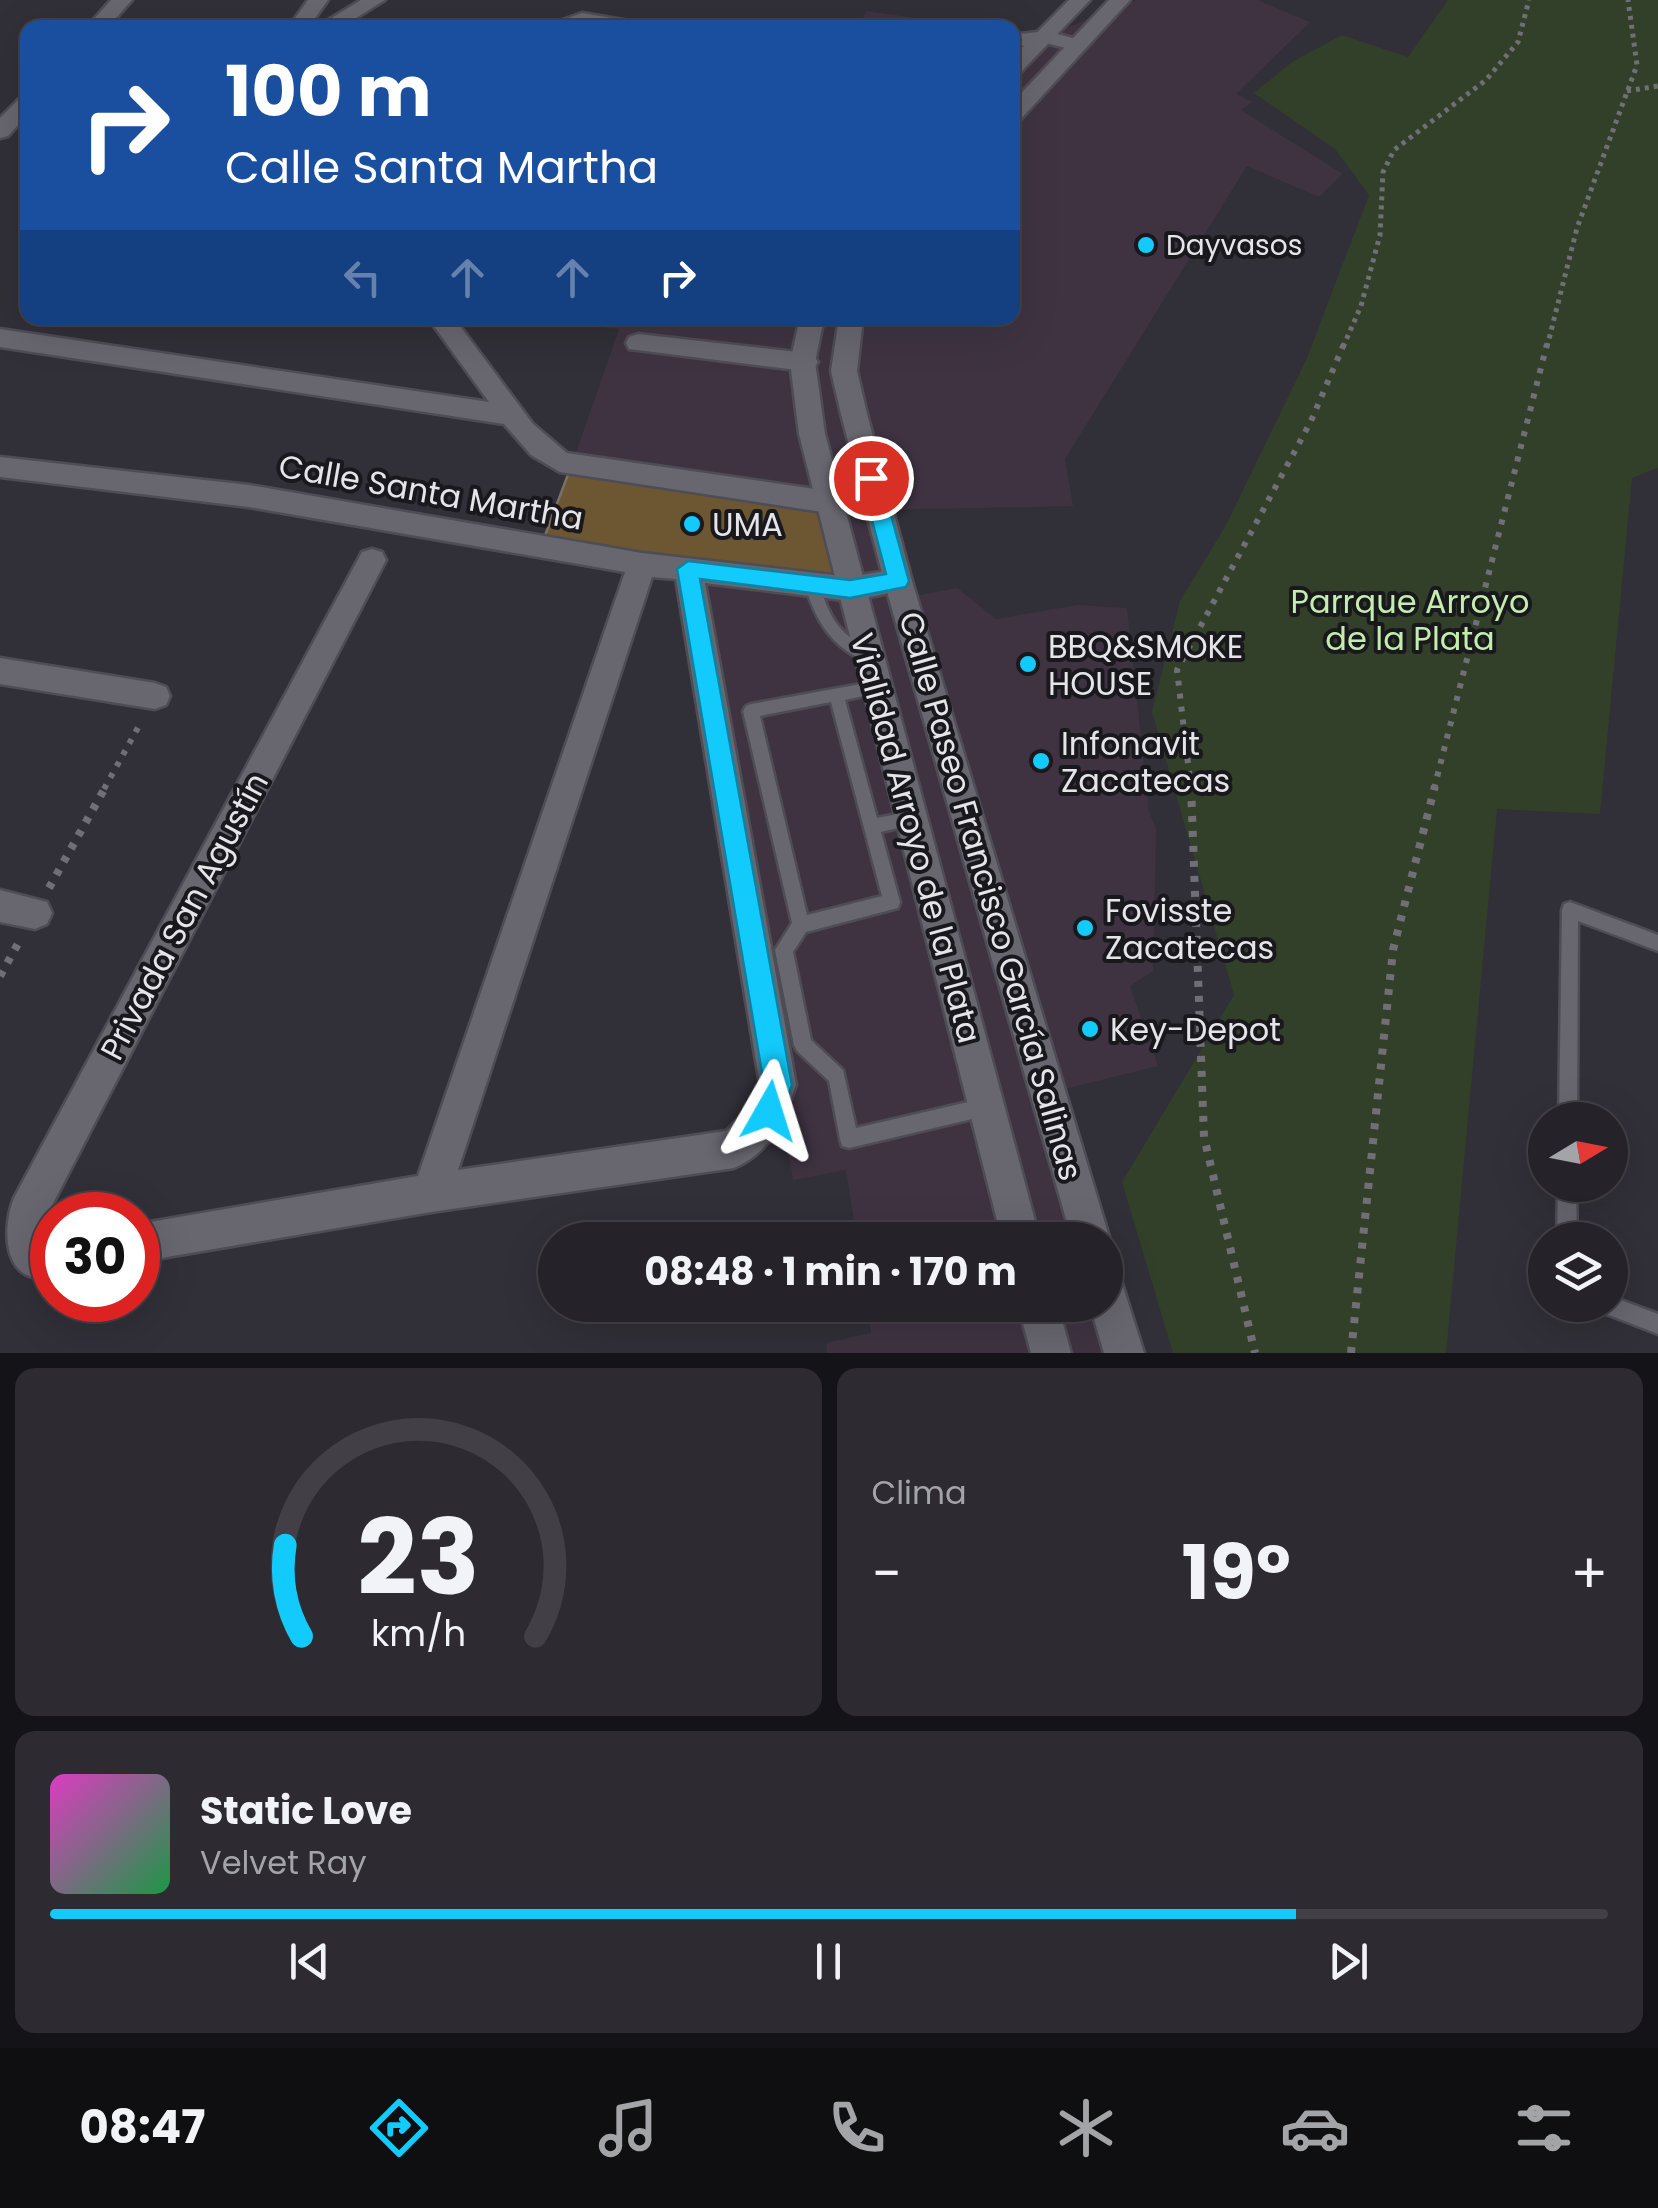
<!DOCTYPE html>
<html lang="es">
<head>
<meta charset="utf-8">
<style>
  :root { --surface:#252329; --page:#2d2b31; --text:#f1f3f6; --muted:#a3a4a8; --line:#424046; --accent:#12cafb }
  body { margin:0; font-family:Poppins,sans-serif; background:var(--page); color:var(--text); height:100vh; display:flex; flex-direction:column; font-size:38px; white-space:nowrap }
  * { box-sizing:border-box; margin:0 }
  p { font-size:32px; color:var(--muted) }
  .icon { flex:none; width:55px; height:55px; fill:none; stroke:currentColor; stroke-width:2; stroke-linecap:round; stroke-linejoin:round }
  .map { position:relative; height:1353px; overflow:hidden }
  .drawer { display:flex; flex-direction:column; gap:15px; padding:15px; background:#141317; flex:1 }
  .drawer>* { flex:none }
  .banner { position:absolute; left:20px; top:20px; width:1000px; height:305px; border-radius:20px; box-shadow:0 10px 40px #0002,0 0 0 2px var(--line); background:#1a4fa0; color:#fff; overflow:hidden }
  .needle { width:65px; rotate:80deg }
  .tools { position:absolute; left:1528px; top:1102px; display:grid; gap:20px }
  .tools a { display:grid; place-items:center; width:100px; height:100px; border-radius:50%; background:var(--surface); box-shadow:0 10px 40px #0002,0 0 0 2px var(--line); font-size:50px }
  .speed { position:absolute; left:30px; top:1192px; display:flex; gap:20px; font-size:50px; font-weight:700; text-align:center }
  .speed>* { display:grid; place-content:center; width:130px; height:130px; border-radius:50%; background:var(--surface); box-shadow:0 10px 40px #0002,0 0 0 2px var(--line); line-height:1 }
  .speed .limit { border:15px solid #d22; background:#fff; color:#111 }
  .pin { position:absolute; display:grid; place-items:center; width:85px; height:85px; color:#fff; margin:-42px; border:5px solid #fff; border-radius:50%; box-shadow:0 2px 10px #0007 }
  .me { position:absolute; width:110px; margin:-55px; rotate:6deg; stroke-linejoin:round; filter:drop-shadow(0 0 8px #0008) }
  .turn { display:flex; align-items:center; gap:35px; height:210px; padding:0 40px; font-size:45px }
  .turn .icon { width:130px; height:130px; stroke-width:2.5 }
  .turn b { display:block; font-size:70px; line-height:85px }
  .lanes { display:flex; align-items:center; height:95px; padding:0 40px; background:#0003; justify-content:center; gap:50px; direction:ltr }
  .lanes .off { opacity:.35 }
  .big { font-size:75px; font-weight:700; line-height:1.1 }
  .drawer .widget { flex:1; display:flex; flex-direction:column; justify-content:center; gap:15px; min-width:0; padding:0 35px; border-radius:20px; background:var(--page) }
  .drawer .dial { align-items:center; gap:0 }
  .dial svg { height:260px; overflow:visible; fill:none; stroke:var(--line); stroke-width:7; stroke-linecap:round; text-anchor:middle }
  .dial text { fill:var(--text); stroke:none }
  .song { display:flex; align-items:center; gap:30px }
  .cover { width:120px; height:120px; border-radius:15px; background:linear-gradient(135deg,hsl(310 70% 55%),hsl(140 70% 35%)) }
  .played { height:10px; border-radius:5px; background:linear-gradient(90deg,var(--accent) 80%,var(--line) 80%) }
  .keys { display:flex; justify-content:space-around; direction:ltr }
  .heat { display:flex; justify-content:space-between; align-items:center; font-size:55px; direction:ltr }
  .drawer .tiles { flex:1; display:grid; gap:15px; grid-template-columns:1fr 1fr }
  .widget:last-child { grid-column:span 2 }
  .trip { position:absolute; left:538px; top:1222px; width:585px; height:100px; border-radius:50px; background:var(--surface); box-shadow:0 10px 40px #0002,0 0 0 2px var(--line); font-weight:700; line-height:100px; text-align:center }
  .tab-bar { display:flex; height:160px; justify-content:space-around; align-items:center; background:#0f0e10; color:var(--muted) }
  .tab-bar .icon { width:70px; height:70px }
  .tab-bar .selected { color:var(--accent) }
  .tab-bar b { font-size:45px; color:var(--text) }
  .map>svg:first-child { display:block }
  .commercial { fill:#3f3342 }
  .green { fill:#32402a }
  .building { fill:#6d5733; stroke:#777169; stroke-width:2.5 }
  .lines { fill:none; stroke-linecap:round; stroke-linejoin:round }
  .lane-casing { stroke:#4e4c54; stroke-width:5 }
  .street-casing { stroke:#4e4c54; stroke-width:5 }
  .secondary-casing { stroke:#4e4c54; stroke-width:5 }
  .path-far2 { stroke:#716f76; stroke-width:5; stroke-dasharray:4 5; stroke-linecap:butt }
  .path-far1 { stroke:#716f76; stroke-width:6; stroke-dasharray:5 8; stroke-linecap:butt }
  .path { stroke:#716f76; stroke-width:8; stroke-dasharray:6 9; stroke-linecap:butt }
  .lane { fill:#68666f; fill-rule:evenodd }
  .street { fill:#68666f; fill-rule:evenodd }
  .secondary { fill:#68666f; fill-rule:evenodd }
  .route { fill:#12cafb; stroke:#0c83a3; stroke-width:2.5 }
  .poi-dot { fill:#12cafb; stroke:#19181c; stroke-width:4 }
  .labels { text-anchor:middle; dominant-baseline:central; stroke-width:8; stroke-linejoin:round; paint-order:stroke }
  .far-poi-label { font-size:28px; fill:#e5e4e9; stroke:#19181c; text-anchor:start }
  .street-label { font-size:32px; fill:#e5e4e9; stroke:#19181c }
  .poi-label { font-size:32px; fill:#e5e4e9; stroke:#19181c; text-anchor:start }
  .park-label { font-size:32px; fill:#c5ecaf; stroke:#19181c }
</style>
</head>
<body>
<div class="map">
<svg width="1658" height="1353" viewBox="0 0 1658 1353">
  <rect width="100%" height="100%" fill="#312f37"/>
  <g class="commercial">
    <path d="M1136,0H1257L1310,22L1236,94L1252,102L1241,110L1343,174L1319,197L1247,166L1065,459L1073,506L881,510L904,598L957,588L996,619L1077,605L1127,608L1149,812L1156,828L1153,971L1130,986L1158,1066L1049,1093L1091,1240H857L846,1170L793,1180L688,569L572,464L619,329L594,326L596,318H1012L1013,32L1046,36Z"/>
    <path d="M866,11L981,27H859Z"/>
    <path d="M867,1305H1105L1124,1353H827L826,1343L871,1333Z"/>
  </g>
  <path class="green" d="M1448,0H1658V468L1632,478L1600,814L1497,809L1446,1353H1173L1122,1182L1234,995L1152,712L1180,601L1225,527L1307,358L1369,195L1335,149L1254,93L1292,62L1342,35L1408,57Z"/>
  <path class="building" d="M572,464L829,502L850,589L541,546Z"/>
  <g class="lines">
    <g class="lane-casing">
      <g id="lane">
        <path d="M812,578L817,580C826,602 830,622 850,637C859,645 869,649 876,657L874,661L869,663C832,648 815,621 805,584Z"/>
        <path d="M877,681L882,682L885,687L882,692L845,700L877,818L913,811L919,813L921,818L919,823L881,832L900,902L898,908L806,932L793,952L811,1040L843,1070L856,1128L985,1098L991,1101L994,1107L991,1113L985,1116L849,1148L842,1146L840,1139L829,1081L797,1051L794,1045L775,950L792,923L743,711L746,706L751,704ZM831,702L882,896L807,915L760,716Z"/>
        <path d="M1570,902L1658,935V951L1578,921L1577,1120H1559L1562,910L1564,904Z"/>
        <path d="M1558,1185H1576L1577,1240H1557Z"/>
        <path d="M1610,1296L1658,1314V1334L1601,1312L1598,1305H1610Z"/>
      </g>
    </g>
    <g class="street-casing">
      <g id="street">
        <path d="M111,0H132L107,28H86Z"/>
        <path d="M308,0H328L308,28H288Z"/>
        <path d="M361,0H385L340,28H315Z"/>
        <path d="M582,13L635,22L645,28H540Z"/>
        <path d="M1046,31L1084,41L1087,45L1077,51L1046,43L1012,47V35Z"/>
        <path d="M28,95V114L8,136L0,138V118L21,97Z"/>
        <path d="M428,318H454L533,424L567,453L829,491L839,494L843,502L839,510L829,513L560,472L531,455L504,424L0,347V329L489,402Z"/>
        <path d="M638,334L805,353L814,356L818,362L814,368L805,371L629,349L626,343L629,337Z"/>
        <path d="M0,457L249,485L642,553L850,577L898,569L908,573L912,581L908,589L850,601L705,583L796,1085C784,1120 770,1153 734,1168L431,1212L138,1262V1224L418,1176L625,572L249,507L0,477ZM652,577L676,579L760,1085L749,1108L726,1131L458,1170Z"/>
        <path d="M372,549L382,552L386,560L47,1215V1239H52V1277C4,1287 1,1231 14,1198L362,552Z"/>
        <path d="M0,658L155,683L166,687L170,696L166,705L155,709L0,684Z"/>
        <path d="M0,890L47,902L52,913L47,924L35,929L0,922Z"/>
      </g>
    </g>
    <g class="secondary-casing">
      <g id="secondary">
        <path d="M1069,0H1090L1019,74L1012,76V58Z"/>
        <path d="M1109,0H1130L1019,121L1012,122V103Z"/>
        <path d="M800,318H824L815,362L825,434L1040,1240H1002L799,434L790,362Z"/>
        <path d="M839,318H863L857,371L867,414L912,581L1110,1240L1105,1253V1240H1072L884,581L841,414L831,371Z"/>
        <path d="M1105,1268L1119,1274L1144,1353H1104L1090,1305H1105Z"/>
        <path d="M1018,1305H1058L1071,1353H1031Z"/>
      </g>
    </g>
    <g class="path-far2">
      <path d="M1627,91L1658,86"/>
      <path d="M1343,347L1361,306L1380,235L1383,172L1394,150L1486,80L1518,42L1529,0"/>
      <path d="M1547,347L1577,228L1637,65L1628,0"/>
    </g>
    <g class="path-far1">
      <path d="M104,789L140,724"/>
      <path d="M1191,789L1177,670L1311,421L1344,344"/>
      <path d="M1434,789L1547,344"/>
    </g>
    <g class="path">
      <path d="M1191,786L1204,1137L1255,1353"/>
      <path d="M49,888L106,786"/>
      <path d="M0,976L19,942"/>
      <path d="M1351,1353L1393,950L1435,786"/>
    </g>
    <use href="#lane" class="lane"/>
    <use href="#street" class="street"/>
    <use href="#secondary" class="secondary"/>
  </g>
  <path class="route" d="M871,470L881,478L909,581L906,587L850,598L700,579L792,1085L779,1121L769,1125L759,1121L755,1111L764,1085L677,569L688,561L850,580L886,574L861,478Z"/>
  <g class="poi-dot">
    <circle cx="1146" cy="245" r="10"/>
    <circle cx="692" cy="524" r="10"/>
    <circle cx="1028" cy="664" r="10"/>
    <circle cx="1041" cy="761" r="10"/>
    <circle cx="1085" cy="928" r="10"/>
    <circle cx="1090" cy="1029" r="10"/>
  </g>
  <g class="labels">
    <g class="far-poi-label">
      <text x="1166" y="245">Dayvasos</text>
    </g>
    <g class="street-label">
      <text transform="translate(431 492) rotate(10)">Calle Santa Martha</text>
      <text transform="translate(916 838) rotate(75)">Vialidad Arroyo de la Plata</text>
      <text transform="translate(991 896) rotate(74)">Calle Paseo Francisco García Salinas</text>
      <text transform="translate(184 916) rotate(-62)">Privada San Agustín</text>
    </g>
    <g class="poi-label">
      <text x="712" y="524">UMA</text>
      <text x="1048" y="646">BBQ&amp;SMOKE<tspan x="1048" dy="37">HOUSE</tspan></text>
      <text x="1061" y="743">Infonavit<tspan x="1061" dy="37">Zacatecas</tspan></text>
      <text x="1105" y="910">Fovisste<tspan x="1105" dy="37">Zacatecas</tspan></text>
      <text x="1110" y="1029">Key-Depot</text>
    </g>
    <g class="park-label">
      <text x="1410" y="601">Parrque Arroyo<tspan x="1410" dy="37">de la Plata</tspan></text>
    </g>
  </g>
</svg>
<div class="tools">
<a><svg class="needle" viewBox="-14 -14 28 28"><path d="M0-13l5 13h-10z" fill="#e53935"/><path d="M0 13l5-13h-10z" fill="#a3a4a8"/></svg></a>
<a><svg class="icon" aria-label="layers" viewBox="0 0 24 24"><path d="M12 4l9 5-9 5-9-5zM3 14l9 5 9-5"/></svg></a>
</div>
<div class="speed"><div class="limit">30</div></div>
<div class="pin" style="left:871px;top:478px;background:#d93025"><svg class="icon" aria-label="arrive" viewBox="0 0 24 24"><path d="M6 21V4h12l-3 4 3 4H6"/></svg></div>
<svg class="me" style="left:769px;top:1111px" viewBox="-20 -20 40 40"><path d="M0-17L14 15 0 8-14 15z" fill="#12cafb" stroke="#fff" stroke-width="4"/></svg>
<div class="trip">08:48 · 1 min · 170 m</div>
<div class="banner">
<div class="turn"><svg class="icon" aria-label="right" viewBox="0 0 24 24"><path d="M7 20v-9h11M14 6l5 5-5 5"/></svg><div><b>100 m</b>Calle Santa Martha</div></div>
<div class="lanes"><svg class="icon off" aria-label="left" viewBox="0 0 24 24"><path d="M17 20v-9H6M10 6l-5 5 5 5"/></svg><svg class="icon off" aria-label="ahead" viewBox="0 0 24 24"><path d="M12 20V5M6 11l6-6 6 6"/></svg><svg class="icon off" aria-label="ahead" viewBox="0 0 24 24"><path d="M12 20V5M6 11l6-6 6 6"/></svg><svg class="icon" aria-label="right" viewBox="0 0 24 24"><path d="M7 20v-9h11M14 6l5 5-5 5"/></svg></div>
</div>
</div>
<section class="drawer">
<div class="tiles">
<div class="widget dial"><svg viewBox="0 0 100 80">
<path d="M14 69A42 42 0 1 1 86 69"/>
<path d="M14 69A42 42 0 0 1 9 41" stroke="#12cafb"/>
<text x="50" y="56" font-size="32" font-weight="700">23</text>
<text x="50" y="72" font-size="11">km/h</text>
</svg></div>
<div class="widget"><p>Clima</p>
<div class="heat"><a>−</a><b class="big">19°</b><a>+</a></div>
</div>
<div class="widget">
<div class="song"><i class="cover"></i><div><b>Static Love</b><p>Velvet Ray</p></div></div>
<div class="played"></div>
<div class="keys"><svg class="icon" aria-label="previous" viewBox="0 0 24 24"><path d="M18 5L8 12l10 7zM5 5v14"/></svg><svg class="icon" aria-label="pause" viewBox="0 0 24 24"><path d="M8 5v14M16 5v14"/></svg><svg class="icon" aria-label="next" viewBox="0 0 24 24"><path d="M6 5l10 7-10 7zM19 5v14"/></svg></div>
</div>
</div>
</section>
<nav class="tab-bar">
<b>08:47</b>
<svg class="icon selected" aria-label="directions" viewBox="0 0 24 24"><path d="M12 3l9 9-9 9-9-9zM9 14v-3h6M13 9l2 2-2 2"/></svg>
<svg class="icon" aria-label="music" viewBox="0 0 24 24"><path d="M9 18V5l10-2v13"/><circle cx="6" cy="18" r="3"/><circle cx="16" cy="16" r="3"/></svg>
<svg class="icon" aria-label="phone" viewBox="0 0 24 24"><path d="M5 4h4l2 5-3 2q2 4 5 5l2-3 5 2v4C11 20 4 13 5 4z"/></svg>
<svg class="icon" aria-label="climate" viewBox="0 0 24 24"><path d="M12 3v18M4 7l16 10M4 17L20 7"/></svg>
<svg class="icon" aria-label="car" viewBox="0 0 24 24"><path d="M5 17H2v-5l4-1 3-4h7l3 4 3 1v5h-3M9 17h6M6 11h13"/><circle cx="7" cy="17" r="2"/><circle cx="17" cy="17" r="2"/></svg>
<svg class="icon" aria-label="filters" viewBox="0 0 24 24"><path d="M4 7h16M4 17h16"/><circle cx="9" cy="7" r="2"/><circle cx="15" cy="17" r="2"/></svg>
</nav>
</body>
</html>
